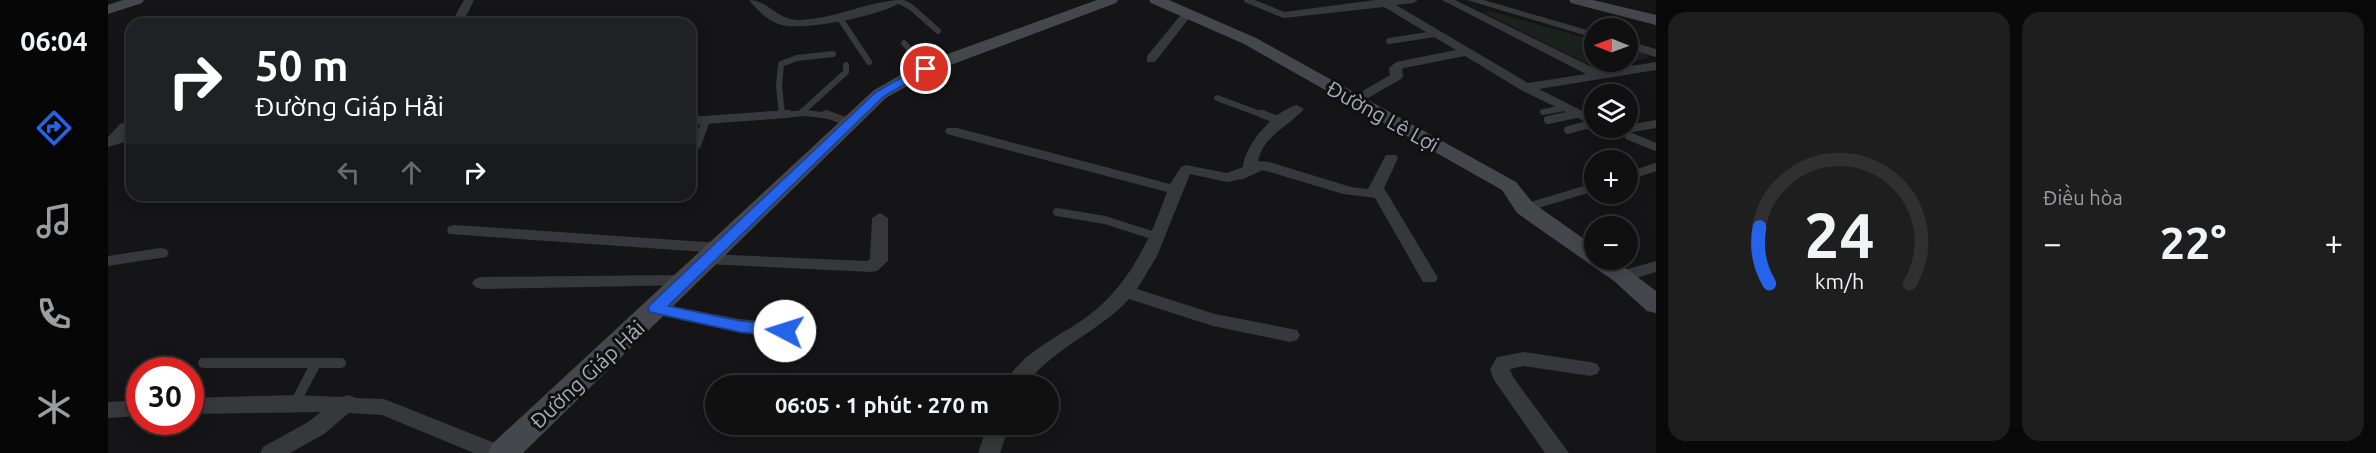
<!DOCTYPE html>
<html lang="vi">
<head>
<meta charset="utf-8">
<style>
  :root { --surface:#101011; --page:#1e1e1f; --text:#f1f3f6; --muted:#9c9d9f; --line:#303031; --accent:#2563eb }
  body { margin:0; font-family:Ubuntu,sans-serif; background:var(--page); color:var(--text); height:100vh; display:flex; flex-direction:column; font-size:22px; white-space:nowrap }
  * { box-sizing:border-box; margin:0 }
  p { font-size:20px; color:var(--muted) }
  .icon { flex:none; width:33px; height:33px; fill:none; stroke:currentColor; stroke-width:2; stroke-linecap:round; stroke-linejoin:round }
  .map { position:relative; flex:1; overflow:hidden }
  .panel { display:flex; flex-direction:column; gap:12px; padding:12px; background:#090909; width:720px }
  .panel>* { flex:none }
  .hud { position:absolute; left:18px; top:18px; width:570px; height:183px; border-radius:18px; box-shadow:0 3px 15px #0003,0 0 0 2px var(--line); background:#202124; color:#fff; overflow:hidden }
  .needle { width:39px; rotate:271deg }
  .controls { position:absolute; left:1476px; top:18px; display:grid; gap:12px }
  .controls a { display:grid; place-items:center; width:54px; height:54px; border-radius:50%; background:var(--surface); box-shadow:0 3px 15px #0003,0 0 0 2px var(--line); font-size:30px }
  .speed { position:absolute; left:18px; top:357px; display:flex; gap:12px; font-size:30px; font-weight:700; text-align:center }
  .speed>* { display:grid; place-content:center; width:78px; height:78px; border-radius:50%; background:var(--surface); box-shadow:0 3px 15px #0003,0 0 0 2px var(--line); line-height:1 }
  .speed .limit { border:9px solid #d22; background:#fff; color:#111 }
  .pin { position:absolute; display:grid; place-items:center; width:51px; height:51px; color:#fff; margin:-26px; border:3px solid #fff; border-radius:50%; box-shadow:0 2px 6px #0007 }
  .me { position:absolute; width:66px; margin:-33px; rotate:275deg; stroke-linejoin:round; filter:drop-shadow(0 0 4px #0008) }
  .turn { display:flex; align-items:center; gap:21px; height:126px; padding:0 30px; font-size:27px }
  .turn .icon { width:78px; height:78px; stroke-width:2.5 }
  .turn b { display:block; font-size:42px; line-height:51px }
  .lanes { display:flex; align-items:center; height:57px; padding:0 30px; background:#0003; justify-content:center; gap:30px; direction:ltr }
  .lanes .off { opacity:.35 }
  .big { font-size:45px; font-weight:700; line-height:1.1 }
  .panel .tile { flex:1; display:flex; flex-direction:column; justify-content:center; gap:9px; min-width:0; padding:0 21px; border-radius:18px; background:var(--page) }
  .panel .dial { align-items:center; gap:0 }
  .dial svg { height:156px; overflow:visible; fill:none; stroke:var(--line); stroke-width:7; stroke-linecap:round; text-anchor:middle }
  .dial text { fill:var(--text); stroke:none }
  .heat { display:flex; justify-content:space-between; align-items:center; font-size:33px; direction:ltr }
  .panel .tiles { flex:1; display:grid; gap:12px; grid-template-columns:repeat(2,1fr) }
  .trip { position:absolute; left:597px; top:375px; width:354px; height:60px; border-radius:30px; background:var(--surface); box-shadow:0 3px 15px #0003,0 0 0 2px var(--line); font-weight:700; line-height:60px; text-align:center }
  main { display:flex; flex:1; min-height:0 }
  .dock { display:flex; flex-direction:column; width:108px; justify-content:space-around; align-items:center; background:#060607; color:var(--muted) }
  .dock .icon { width:42px; height:42px }
  .dock .selected { color:var(--accent) }
  .dock b { font-size:27px; color:var(--text) }
  .map>svg:first-child { display:block }
  .green { fill:#1b211c }
  .lines { fill:none; stroke-linecap:round; stroke-linejoin:round }
  .lane-far2 { stroke:#36383c; stroke-width:6 }
  .lane-far1 { stroke:#36383c; stroke-width:8 }
  .lane { stroke:#36383c; stroke-width:10 }
  .street { fill:#36383c; fill-rule:evenodd }
  .secondary { fill:#44474b; fill-rule:evenodd }
  .route { fill:#2563eb; stroke:#184099; stroke-width:1.5 }
  .labels { text-anchor:middle; dominant-baseline:central; stroke-width:6; stroke-linejoin:round; paint-order:stroke }
  .street-label { font-size:21px; fill:#a7adb6; stroke:#101012 }
</style>
</head>
<body>
<main>
<nav class="dock">
<b>06:04</b>
<svg class="icon selected" aria-label="directions" viewBox="0 0 24 24"><path d="M12 3l9 9-9 9-9-9zM9 14v-3h6M13 9l2 2-2 2"/></svg>
<svg class="icon" aria-label="music" viewBox="0 0 24 24"><path d="M9 18V5l10-2v13"/><circle cx="6" cy="18" r="3"/><circle cx="16" cy="16" r="3"/></svg>
<svg class="icon" aria-label="phone" viewBox="0 0 24 24"><path d="M5 4h4l2 5-3 2q2 4 5 5l2-3 5 2v4C11 20 4 13 5 4z"/></svg>
<svg class="icon" aria-label="climate" viewBox="0 0 24 24"><path d="M12 3v18M4 7l16 10M4 17L20 7"/></svg>
</nav>
<div class="map">
<svg width="1548" height="453" viewBox="0 0 1548 453">
  <rect width="100%" height="100%" fill="#151517"/>
  <path class="green" d="M1382,11L1486,40V62H1520V49L1535,53L1541,58L1494,66L1482,65L1377,13Z"/>
  <g class="lines">
    <g class="lane-far2">
      <path d="M790,0L803,7L830,31"/>
      <path d="M1139,0L1176,15"/>
      <path d="M731,17L761,62"/>
      <path d="M1281,41L1327,34"/>
      <path d="M796,43L818,68"/>
      <path d="M1109,98L1158,116"/>
      <path d="M1435,112L1456,108"/>
      <path d="M693,113L738,72V65"/>
      <path d="M674,114L671,86L673,64L689,58L725,54"/>
      <path d="M658,116L698,113L722,116"/>
      <path d="M1460,116L1469,114"/>
    </g>
    <g class="lane-far1">
      <path d="M718,114L743,123"/>
      <path d="M1154,114L1173,121"/>
      <path d="M1440,120L1468,114"/>
      <path d="M582,121L680,114"/>
      <path d="M1460,130L1486,123"/>
      <path d="M1521,136L1548,147"/>
      <path d="M589,145L598,120"/>
      <path d="M1520,176L1548,167"/>
      <path d="M1417,208L1486,187"/>
      <path d="M949,212L997,220L1050,237"/>
    </g>
    <g class="lane">
      <path d="M95,363H233"/>
      <path d="M187,403L208,363"/>
    </g>
    <g class="street">
      <path d="M356,0H366C359,15 357,24 338,24L347,16Z"/>
      <path d="M641,0C660,0 669,20 691,20C728,19 761,0 796,0C779,15 697,31 674,25C661,22 649,10 641,0Z"/>
      <path d="M1267,0H1310L1305,3L1288,5L1420,83L1478,74L1334,0H1347L1492,71L1548,62V70L1431,89L1486,117V126L1413,90L1357,56L1296,68L1294,69L1295,76L1293,79L1248,105L1241,101L1243,98L1282,75L1281,68L1288,62L1348,50L1276,7L1176,18L1171,15L1176,12Z"/>
      <path d="M1359,0H1376L1486,32V38Z"/>
      <path d="M1080,10L1085,13L1047,62H1039V56L1076,11Z"/>
      <path d="M1520,41L1548,49V57L1520,49Z"/>
      <path d="M1189,105L1196,109C1180,127 1156,135 1150,161L1161,162L1243,187L1260,189L1278,155H1288L1290,158L1276,188L1330,278L1327,282H1315L1267,198L1235,194L1155,170L1135,179L1119,182L1082,174L1049,256L1029,289L1107,314L1189,330L1192,335L1189,340L1182,342L1105,326L1021,299C990,333 944,348 917,386H895C914,351 950,338 980,316C1021,285 1042,240 1059,192L839,134L837,131L839,128H849L1062,184L1073,167L1078,165L1119,173L1135,167C1137,144 1166,111 1189,105Z"/>
      <path d="M24,119V129L20,132H24V140L0,147V137L12,124Z"/>
      <path d="M1548,120V128L1507,135L1500,131L1504,128H1520V125Z"/>
      <path d="M772,213L780,218V261L769,271L763,272L600,264L594,263L591,259L594,255L600,254L759,261L762,259L764,218Z"/>
      <path d="M347,225L612,243L618,244L621,248L618,252L612,253L341,234L339,230L341,226Z"/>
      <path d="M52,248L58,249L61,253L58,257L0,266V256Z"/>
      <path d="M1548,261V272L1515,282L1509,280L1506,276L1509,272Z"/>
      <path d="M576,275L582,277L585,281L582,285L373,289L367,287L364,283L367,279L373,277Z"/>
      <path d="M548,303L632,319L695,325L702,327L705,332L702,337L695,339L632,333L541,313L539,309L541,305Z"/>
      <path d="M1416,352L1482,362L1489,364L1492,369L1489,374L1482,376L1416,366L1402,369L1405,377L1461,453H1437L1386,380L1382,369L1389,357Z"/>
      <path d="M187,395L233,397L240,395L248,398L276,399L397,447L400,453H366L274,415L241,413L216,434L182,453H152L155,447L200,422L213,412L82,414V398Z"/>
      <path d="M32,400V416L0,418V402Z"/>
      <path d="M880,424H902L892,453H870Z"/>
    </g>
    <g class="secondary">
      <path d="M15,0H36L34,3L0,14V5Z"/>
      <path d="M989,0H1010L1008,3L824,72L778,98L415,453H380L384,444L766,90L812,64Z"/>
      <path d="M1041,0H1061L1148,38L1408,182L1425,203L1486,246V260H1507L1548,291V313L1539,311L1506,281L1409,213L1394,190L1136,44L1043,3Z"/>
      <path d="M1461,0H1485L1548,15V25L1463,3Z"/>
    </g>
  </g>
  <path class="route" d="M814,66L823,69L776,96L560,306L632,321L677,325L683,327L685,331L683,335L677,336L632,332L542,312L540,309L542,305L768,92Z"/>
  <g class="labels">
    <g class="street-label">
      <text transform="translate(1275 116) rotate(29)">Đường Lê Lợi</text>
      <text transform="translate(479 374) rotate(-43)">Đường Giáp Hải</text>
    </g>
  </g>
</svg>
<div class="controls">
<a><svg class="needle" viewBox="-14 -14 28 28"><path d="M0-13l5 13h-10z" fill="#e53935"/><path d="M0 13l5-13h-10z" fill="#9c9d9f"/></svg></a>
<a><svg class="icon" aria-label="layers" viewBox="0 0 24 24"><path d="M12 4l9 5-9 5-9-5zM3 14l9 5 9-5"/></svg></a>
<a>+</a>
<a>−</a>
</div>
<div class="speed"><div class="limit">30</div></div>
<div class="pin" style="left:818px;top:69px;background:#d93025"><svg class="icon" aria-label="arrive" viewBox="0 0 24 24"><path d="M6 21V4h12l-3 4 3 4H6"/></svg></div>
<svg class="me" style="left:677px;top:331px" viewBox="-20 -20 40 40"><circle r="19" fill="#fff"/><path d="M0-13L10 11 0 6-10 11z" fill="#2563eb"/></svg>
<div class="trip">06:05 · 1 phút · 270 m</div>
<div class="hud">
<div class="turn"><svg class="icon" aria-label="right" viewBox="0 0 24 24"><path d="M7 20v-9h11M14 6l5 5-5 5"/></svg><div><b>50 m</b>Đường Giáp Hải</div></div>
<div class="lanes"><svg class="icon off" aria-label="left" viewBox="0 0 24 24"><path d="M17 20v-9H6M10 6l-5 5 5 5"/></svg><svg class="icon off" aria-label="ahead" viewBox="0 0 24 24"><path d="M12 20V5M6 11l6-6 6 6"/></svg><svg class="icon" aria-label="right" viewBox="0 0 24 24"><path d="M7 20v-9h11M14 6l5 5-5 5"/></svg></div>
</div>
</div>
<section class="panel">
<div class="tiles">
<div class="tile dial"><svg viewBox="0 0 100 80">
<path d="M14 69A42 42 0 1 1 86 69"/>
<path d="M14 69A42 42 0 0 1 9 40" stroke="#2563eb"/>
<text x="50" y="56" font-size="32" font-weight="700">24</text>
<text x="50" y="72" font-size="11">km/h</text>
</svg></div>
<div class="tile"><p>Điều hòa</p>
<div class="heat"><a>−</a><b class="big">22°</b><a>+</a></div>
</div>
</div>
</section>
</main>
</body>
</html>
